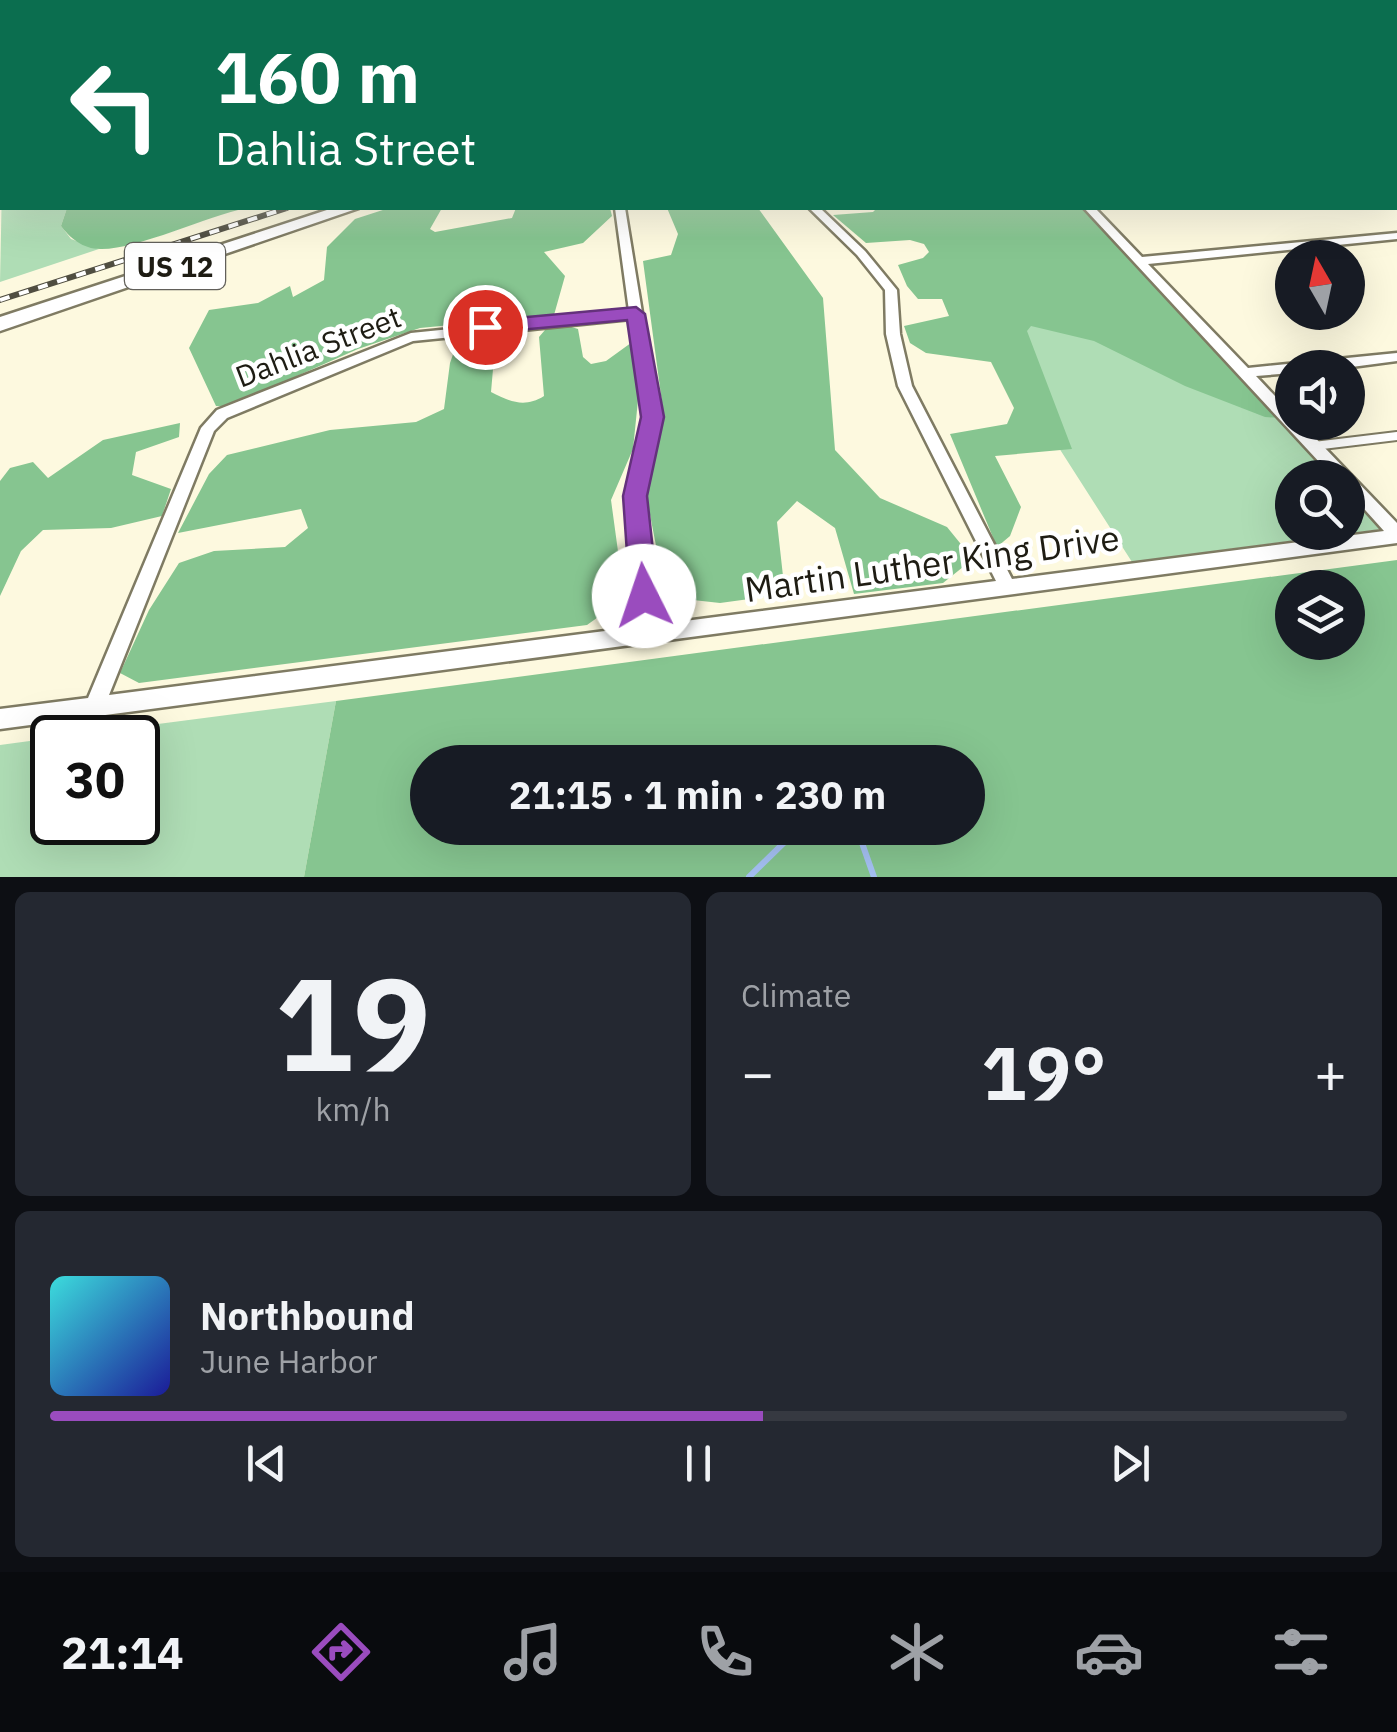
<!DOCTYPE html>
<html lang="en">
<head>
<meta charset="utf-8">
<style>
  :root { --surface:#171b24; --page:#242831; --text:#f1f3f6; --muted:#9ea1a6; --line:#363941; --accent:#9a4cbe }
  body { margin:0; font-family:"IBM Plex Sans",sans-serif; background:var(--page); color:var(--text); height:100vh; display:flex; flex-direction:column; font-size:38px; white-space:nowrap }
  * { box-sizing:border-box; margin:0 }
  p { font-size:32px; color:var(--muted) }
  .icon { flex:none; width:55px; height:55px; fill:none; stroke:currentColor; stroke-width:2; stroke-linecap:round; stroke-linejoin:round }
  .map { position:relative; height:877px; overflow:hidden }
  .details { display:flex; flex-direction:column; gap:15px; padding:15px; background:#0d0f14; flex:1 }
  .details>* { flex:none }
  .top-card { position:absolute; left:0px; top:0px; width:1398px; height:210px; box-shadow:0 10px 40px #0002; background:#0b6e4f; color:#fff; overflow:hidden }
  .needle { width:65px; rotate:351deg }
  .controls { position:absolute; left:1275px; top:240px; display:grid; gap:20px }
  .controls a { display:grid; place-items:center; width:90px; height:90px; border-radius:50%; background:var(--surface); box-shadow:0 10px 40px #0002; font-size:50px }
  .speed { position:absolute; left:30px; top:715px; display:flex; gap:20px; font-size:50px; font-weight:700; text-align:center }
  .speed>* { display:grid; place-content:center; width:130px; height:130px; border-radius:50%; background:var(--surface); box-shadow:0 10px 40px #0002; line-height:1 }
  .speed .limit { border:5px solid #111; border-radius:15px; background:#fff; color:#111 }
  .pin { position:absolute; display:grid; place-items:center; width:85px; height:85px; color:#fff; margin:-42px; border:5px solid #fff; border-radius:50%; box-shadow:0 2px 10px #0007 }
  .me { position:absolute; width:110px; margin:-55px; rotate:356deg; stroke-linejoin:round; filter:drop-shadow(0 0 8px #0008) }
  .turn { display:flex; align-items:center; gap:35px; height:210px; padding:0 50px; font-size:45px }
  .turn .icon { width:130px; height:130px; stroke-width:2.5 }
  .turn b { display:block; font-size:70px; line-height:85px }
  .big { font-size:75px; font-weight:700; line-height:1.1 }
  .details .card { flex:1; display:flex; flex-direction:column; justify-content:center; gap:15px; min-width:0; padding:0 35px; border-radius:15px; background:var(--page) }
  .details .dial { align-items:center; gap:0 }
  .dial b { font-size:130px; line-height:1 }
  .song { display:flex; align-items:center; gap:30px }
  .cover { width:120px; height:120px; border-radius:15px; background:linear-gradient(135deg,hsl(180 70% 55%),hsl(240 70% 35%)) }
  .played { height:10px; border-radius:5px; background:linear-gradient(90deg,var(--accent) 55%,var(--line) 55%) }
  .keys { display:flex; justify-content:space-around; direction:ltr }
  .heat { display:flex; justify-content:space-between; align-items:center; font-size:55px; direction:ltr }
  .details .tiles { flex:1; display:grid; gap:15px; grid-template-columns:1fr 1fr }
  .card:last-child { grid-column:span 2 }
  .trip { position:absolute; left:410px; top:745px; width:575px; height:100px; border-radius:50px; background:var(--surface); box-shadow:0 10px 40px #0002; font-weight:700; line-height:100px; text-align:center }
  .tab-bar { display:flex; height:160px; justify-content:space-around; align-items:center; background:#090b0e; color:var(--muted) }
  .tab-bar .icon { width:70px; height:70px }
  .tab-bar .on { color:var(--accent) }
  .tab-bar b { font-size:45px; color:var(--text) }
  .map>svg:first-child { display:block }
  .green { fill:#afddb5 }
  .forest { fill:#86c590; fill-rule:evenodd }
  .lines { fill:none; stroke-linecap:round; stroke-linejoin:round }
  .stream { stroke:#a6c2f5; stroke-width:6 }
  .service-casing { stroke:#7f7b63; stroke-width:12 }
  .minor-casing { stroke:#7f7b63; stroke-width:5 }
  .tertiary-casing { stroke:#7f7b63; stroke-width:5 }
  .primary-casing { stroke:#7f7b63; stroke-width:5 }
  .service { stroke:#fff; stroke-width:8 }
  .minor { fill:#fff; fill-rule:evenodd }
  .tertiary { fill:#fff; fill-rule:evenodd }
  .primary { fill:#fff; fill-rule:evenodd }
  .rail-casing { stroke:#504e41; stroke-width:6 }
  .rail { stroke:#fff; stroke-width:4; stroke-dasharray:10; stroke-linecap:butt }
  .route { fill:#9a4cbe; stroke:#64317c; stroke-width:2.5 }
  .labels { text-anchor:middle; dominant-baseline:central; stroke-width:9; stroke-linejoin:round; paint-order:stroke }
  .shield { fill:#fff; stroke:#62605a; stroke-width:2.5 }
  .shield-label { font-size:28px; font-weight:bold; fill:#1e1c13 }
  .street-label { font-size:30px; fill:#1e1c13; stroke:#fff }
  .near-street-label { font-size:35px; fill:#1e1c13; stroke:#fff }
</style>
</head>
<body>
<div class="map">
<svg width="1397" height="877" viewBox="0 0 1397 877">
  <rect width="100%" height="100%" fill="#fdf9df"/>
  <g class="green">
    <path d="M2,184V208H67L61,226L71,239L99,249L0,282Z"/>
    <path d="M1173,304L1334,477L1292,478V532H1348V492L1382,529L1132,562L979,323Z"/>
    <path d="M336,701L304,877H0V745L52,738V822H138V738L58,737Z"/>
  </g>
  <g class="forest">
    <path d="M67,208H247C206,216 137,250 100,249C83,249 70,238 61,226Z"/>
    <path d="M389,208H442L430,229L435,232L512,218L516,208H610L612,216L583,243L544,252L565,276L554,315L420,328L358,349L227,407L216,406L189,348L209,310L258,303L290,286L293,297L324,280L327,247L355,219Z"/>
    <path d="M667,208H758L823,298L835,450L880,498L947,527L973,559L943,583L854,594L835,528L797,501L777,522L785,594L720,603L666,597L644,484L663,410L643,261L671,255L678,234Z"/>
    <path d="M877,208H1083L1281,418L1265,417L1185,386L1094,341L1031,326L1027,331L1072,449L995,456L1021,507L1010,536L997,547L950,434L1007,424L1014,408L991,362L926,353L910,343L904,326L949,316L942,299H918L907,286L898,265L923,258L929,252L924,244L910,240L866,243L833,215L873,212Z"/>
    <path d="M565,325L578,329L583,357L591,364L606,361L635,340L641,371L633,449L611,500L623,588L608,610L587,625L139,683L120,673L149,610L179,563L214,551L285,547L308,528L301,509L178,533L209,474L227,455L330,430L416,422L444,409L450,363L458,340L496,335L491,392C510,402 525,408 544,396L539,337L545,330Z"/>
    <path d="M180,423L179,437L136,452L132,475L171,489L162,516L111,528L43,530L21,551L0,596V481L10,468L33,462L48,478L103,440Z"/>
    <path d="M1397,560V877H304L336,701ZM1292,588H1348V642H1292ZM428,762H968V828H428Z"/>
  </g>
  <g class="lines">
    <g class="stream">
      <path d="M837,828L862,843L874,877"/>
      <path d="M749,877L799,828"/>
    </g>
    <g class="service-casing">
      <path id="service" d="M1314,446L1397,436"/>
    </g>
    <g class="minor-casing">
      <path id="minor" d="M615,208H625L659,417L643,496L654,625L996,581L898,386L886,334L885,290L857,255L809,208H820L865,251L897,290L900,334L912,386L1012,579L1384,531L1348,491V478H1334L1084,208H1095L1142,257L1397,233V239L1148,264L1248,368L1397,353V361L1344,368H1292V373L1256,376L1292,414V422H1300L1397,523V543L0,729V709L88,698L201,428L217,410L411,333L629,311ZM631,319L645,417L627,496L636,627L109,695L214,431L227,418L413,341Z"/>
    </g>
    <g class="tertiary-casing">
      <rect id="tertiary" x="1395" y="184" width="2" height="10"/>
    </g>
    <g class="primary-casing">
      <path id="primary" d="M333,208H359L0,331V317Z"/>
    </g>
    <use href="#service" class="service"/>
    <use href="#minor" class="minor"/>
    <use href="#tertiary" class="tertiary"/>
    <use href="#primary" class="primary"/>
    <g class="rail-casing">
      <path id="rail" d="M0,300L287,208"/>
    </g>
    <use href="#rail" class="rail"/>
  </g>
  <linearGradient id="sky" x2="0" y2="1"><stop stop-color="#8dbaed"/><stop offset="0.48" stop-color="#fefcf1"/><stop offset="1" stop-color="#fefcf1" stop-opacity="0"/></linearGradient>
  <rect width="1397" height="238" fill="url(#sky)"/>
  <path class="route" d="M636,307L645,314L664,417L647,496L658,596L654,604L644,608L634,604L630,596L623,496L641,417L627,320L485,333L475,327L485,321Z"/>
  <g class="labels">
    <rect class="shield" x="125" y="243" width="100" height="46" rx="8"/>
    <g class="shield-label">
      <text x="175" y="266">US 12</text>
    </g>
    <g class="street-label">
      <text transform="translate(318 346) rotate(-21)">Dahlia Street</text>
    </g>
    <g class="near-street-label">
      <text transform="translate(932 563) rotate(-8)">Martin Luther King Drive</text>
    </g>
  </g>
</svg>
<div class="controls">
<a><svg class="needle" viewBox="-14 -14 28 28"><path d="M0-13l5 13h-10z" fill="#e53935"/><path d="M0 13l5-13h-10z" fill="#9ea1a6"/></svg></a>
<a><svg class="icon" aria-label="sound" viewBox="0 0 24 24"><path d="M4 9h4l5-4v14l-5-4H4zM17 9q2 3 0 6"/></svg></a>
<a><svg class="icon" aria-label="search" viewBox="0 0 24 24"><circle cx="10" cy="10" r="6"/><path d="M15 15l6 6"/></svg></a>
<a><svg class="icon" aria-label="layers" viewBox="0 0 24 24"><path d="M12 4l9 5-9 5-9-5zM3 14l9 5 9-5"/></svg></a>
</div>
<div class="speed"><div class="limit">30</div></div>
<div class="pin" style="left:485px;top:327px;background:#d93025"><svg class="icon" aria-label="arrive" viewBox="0 0 24 24"><path d="M6 21V4h12l-3 4 3 4H6"/></svg></div>
<svg class="me" style="left:644px;top:596px" viewBox="-20 -20 40 40"><circle r="19" fill="#fff"/><path d="M0-13L10 11 0 6-10 11z" fill="#9a4cbe"/></svg>
<div class="trip">21:15 · 1 min · 230 m</div>
<div class="top-card">
<div class="turn"><svg class="icon" aria-label="left" viewBox="0 0 24 24"><path d="M17 20v-9H6M10 6l-5 5 5 5"/></svg><div><b>160 m</b>Dahlia Street</div></div>
</div>
</div>
<section class="details">
<div class="tiles">
<div class="card dial"><b>19</b><p>km/h</p></div>
<div class="card"><p>Climate</p>
<div class="heat"><a>−</a><b class="big">19°</b><a>+</a></div>
</div>
<div class="card">
<div class="song"><i class="cover"></i><div><b>Northbound</b><p>June Harbor</p></div></div>
<div class="played"></div>
<div class="keys"><svg class="icon" aria-label="previous" viewBox="0 0 24 24"><path d="M18 5L8 12l10 7zM5 5v14"/></svg><svg class="icon" aria-label="pause" viewBox="0 0 24 24"><path d="M8 5v14M16 5v14"/></svg><svg class="icon" aria-label="next" viewBox="0 0 24 24"><path d="M6 5l10 7-10 7zM19 5v14"/></svg></div>
</div>
</div>
</section>
<nav class="tab-bar">
<b>21:14</b>
<svg class="icon on" aria-label="directions" viewBox="0 0 24 24"><path d="M12 3l9 9-9 9-9-9zM9 14v-3h6M13 9l2 2-2 2"/></svg>
<svg class="icon" aria-label="music" viewBox="0 0 24 24"><path d="M9 18V5l10-2v13"/><circle cx="6" cy="18" r="3"/><circle cx="16" cy="16" r="3"/></svg>
<svg class="icon" aria-label="phone" viewBox="0 0 24 24"><path d="M5 4h4l2 5-3 2q2 4 5 5l2-3 5 2v4C11 20 4 13 5 4z"/></svg>
<svg class="icon" aria-label="climate" viewBox="0 0 24 24"><path d="M12 3v18M4 7l16 10M4 17L20 7"/></svg>
<svg class="icon" aria-label="car" viewBox="0 0 24 24"><path d="M5 17H2v-5l4-1 3-4h7l3 4 3 1v5h-3M9 17h6M6 11h13"/><circle cx="7" cy="17" r="2"/><circle cx="17" cy="17" r="2"/></svg>
<svg class="icon" aria-label="filters" viewBox="0 0 24 24"><path d="M4 7h16M4 17h16"/><circle cx="9" cy="7" r="2"/><circle cx="15" cy="17" r="2"/></svg>
</nav>
</body>
</html>
